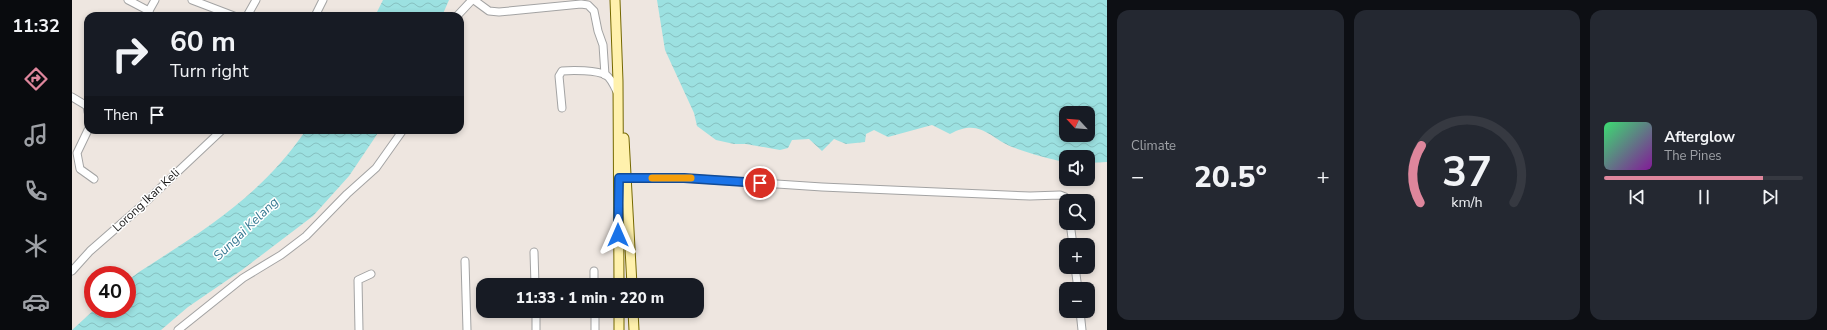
<!DOCTYPE html>
<html lang="en">
<head>
<meta charset="utf-8">
<style>
  :root { --surface:#171b24; --page:#242831; --text:#f1f3f6; --muted:#9ea1a6; --line:#363941; --accent:#de869c }
  body { margin:0; font-family:"Nunito Sans",sans-serif; background:var(--page); color:var(--text); height:100vh; display:flex; flex-direction:column; font-size:15px; white-space:nowrap }
  * { box-sizing:border-box; margin:0 }
  p { font-size:13px; color:var(--muted) }
  .icon { flex:none; width:22px; height:22px; fill:none; stroke:currentColor; stroke-width:2; stroke-linecap:round; stroke-linejoin:round }
  .map { position:relative; flex:1; overflow:hidden }
  .panel { display:flex; flex-direction:column; gap:10px; padding:10px; background:#0d0f14; width:720px }
  .panel>* { flex:none }
  .hud { position:absolute; left:12px; top:12px; width:380px; height:122px; border-radius:12px; box-shadow:0 2px 6px #0003; background:#171b24; color:var(--text); overflow:hidden }
  .needle { width:26px; rotate:296deg }
  .tools { position:absolute; left:987px; top:106px; display:grid; gap:8px }
  .tools a { display:grid; place-items:center; width:36px; height:36px; border-radius:8px; background:var(--surface); box-shadow:0 2px 6px #0003; font-size:20px }
  .speed { position:absolute; left:12px; top:266px; display:flex; gap:8px; font-size:20px; font-weight:700; text-align:center }
  .speed>* { display:grid; place-content:center; width:52px; height:52px; border-radius:50%; background:var(--surface); box-shadow:0 2px 6px #0003; line-height:1 }
  .speed .limit { border:6px solid #d22; background:#fff; color:#111 }
  .pin { position:absolute; display:grid; place-items:center; width:34px; height:34px; color:#fff; margin:-17px; border:2px solid #fff; border-radius:50%; box-shadow:0 1px 4px #0007 }
  .me { position:absolute; width:44px; margin:-22px; rotate:0deg; stroke-linejoin:round; filter:drop-shadow(0 0 3px #0008) }
  .turn { display:flex; align-items:center; gap:14px; height:84px; padding:0 20px; font-size:18px }
  .turn .icon { width:52px; height:52px; stroke-width:2.5 }
  .turn b { display:block; font-size:28px; line-height:34px }
  .then { display:flex; align-items:center; height:38px; padding:0 20px; background:#0003; gap:8px; font-size:15px }
  .big { font-size:30px; font-weight:800; line-height:1.1 }
  .panel .tile { flex:1; display:flex; flex-direction:column; justify-content:center; gap:6px; min-width:0; padding:0 14px; border-radius:12px; background:var(--page) }
  .panel .dial { align-items:center; gap:0 }
  .dial svg { height:104px; overflow:visible; fill:none; stroke:var(--line); stroke-width:7; stroke-linecap:round; text-anchor:middle }
  .dial text { fill:var(--text); stroke:none }
  .song { display:flex; align-items:center; gap:12px }
  .cover { width:48px; height:48px; border-radius:6px; background:linear-gradient(135deg,hsl(140 70% 55%),hsl(290 70% 35%)) }
  .played { height:4px; border-radius:2px; background:linear-gradient(90deg,var(--accent) 80%,var(--line) 80%) }
  .keys { display:flex; justify-content:space-around; direction:ltr }
  .heat { display:flex; justify-content:space-between; align-items:center; font-size:22px; direction:ltr }
  .panel .tiles { flex:1; display:grid; gap:10px; grid-template-columns:repeat(3,1fr) }
  .trip { position:absolute; left:404px; top:278px; width:228px; height:40px; border-radius:12px; background:var(--surface); box-shadow:0 2px 6px #0003; font-weight:800; line-height:40px; text-align:center }
  main { display:flex; flex:1; min-height:0 }
  .tabs { display:flex; flex-direction:column; width:72px; justify-content:space-around; align-items:center; background:#090b0e; color:var(--muted) }
  .tabs .icon { width:28px; height:28px }
  .tabs .active { color:var(--accent) }
  .tabs b { font-size:18px; color:var(--text) }
  .map>svg:first-child { display:block }
  .water { fill:url(#water-waves); fill-rule:evenodd }
  .lines { fill:none; stroke-linecap:round; stroke-linejoin:round }
  .street-casing { stroke:#a3a3a3; stroke-width:9 }
  .secondary-casing { stroke:#756800; stroke-width:11 }
  .street { stroke:#fff; stroke-width:7 }
  .secondary { stroke:#fff1ad; stroke-width:9 }
  .route-casing { stroke:#114b97; stroke-width:10 }
  .route { stroke:#1a73e8; stroke-width:7 }
  .slow { stroke:#f59e0b; stroke-width:7 }
  .labels { text-anchor:middle; dominant-baseline:central; stroke-width:3; stroke-linejoin:round; paint-order:stroke }
  .street-label { font-size:12px; fill:#1c1c1c; stroke:#fff }
  .water-label { font-size:13px; font-style:italic; fill:#377a93; stroke:#fff }
</style>
</head>
<body>
<main>
<nav class="tabs">
<b>11:32</b>
<svg class="icon active" aria-label="directions" viewBox="0 0 24 24"><path d="M12 3l9 9-9 9-9-9zM9 14v-3h6M13 9l2 2-2 2"/></svg>
<svg class="icon" aria-label="music" viewBox="0 0 24 24"><path d="M9 18V5l10-2v13"/><circle cx="6" cy="18" r="3"/><circle cx="16" cy="16" r="3"/></svg>
<svg class="icon" aria-label="phone" viewBox="0 0 24 24"><path d="M5 4h4l2 5-3 2q2 4 5 5l2-3 5 2v4C11 20 4 13 5 4z"/></svg>
<svg class="icon" aria-label="climate" viewBox="0 0 24 24"><path d="M12 3v18M4 7l16 10M4 17L20 7"/></svg>
<svg class="icon" aria-label="car" viewBox="0 0 24 24"><path d="M5 17H2v-5l4-1 3-4h7l3 4 3 1v5h-3M9 17h6M6 11h13"/><circle cx="7" cy="17" r="2"/><circle cx="17" cy="17" r="2"/></svg>
</nav>
<div class="map">
<svg width="1035" height="330" viewBox="0 0 1035 330">
  <defs>
    <pattern id="water-waves" width="16" height="10" patternUnits="userSpaceOnUse"><rect width="16" height="10" fill="#9ce1e1"/><path d="M0 5q4-4 8 0t8 0" fill="none" stroke="#86c0c0"/></pattern>
  </defs>
  <rect width="100%" height="100%" fill="#eee6e0"/>
  <g class="water">
    <path d="M311,0H377L370,16H303Z"/>
    <path d="M585,0H1035V162L1016,163V157H994V162C976,159 957,153 940,147C916,137 908,118 878,134L860,125L816,137L802,130L794,134L793,142L774,144L762,139L750,151L737,139L720,140L716,148L708,150L674,144H662L644,140L625,126L622,113L593,50ZM994,113H1016V135H994Z"/>
    <path d="M234,130H308L277,176L241,216L170,270L116,307L89,330H0L23,309H55V281L67,272C132,230 189,196 234,130Z"/>
  </g>
  <g class="lines">
    <g class="street-casing">
      <g id="street">
        <path d="M56,0L77,11"/>
        <path d="M120,0L162,16"/>
        <path d="M402,0L417,11L427,12L509,4L516,5L522,11L526,31L531,45L533,75"/>
        <path d="M74,16L83,0"/>
        <path d="M175,16L184,0"/>
        <path d="M243,16L251,0"/>
        <path d="M385,16L400,0"/>
        <path d="M0,97L15,106L16,112"/>
        <path d="M490,108L487,76L490,71C500,70 525,70 534,75C540,79 543,88 546,94"/>
        <path d="M16,130L5,153L8,169L22,179"/>
        <path d="M549,178H612L750,187L958,196L988,195L993,197L996,201"/>
        <path d="M998,223L1001,245"/>
        <path d="M462,252L463,285"/>
        <path d="M393,261L395,330"/>
        <path d="M1003,267L1006,289"/>
        <path d="M0,271L18,251L66,209L150,130"/>
        <path d="M522,271V285"/>
        <path d="M464,311V330"/>
        <path d="M523,311V330"/>
        <path d="M1008,311L1010,330"/>
        <path d="M106,330L171,278L209,255L234,236L275,194L304,168L331,130"/>
        <path d="M287,330L286,280L299,274"/>
      </g>
    </g>
    <g class="secondary-casing">
      <g id="secondary">
        <path d="M543,0L546,81L547,285"/>
        <path d="M552,138L560,285"/>
        <path d="M547,311V330"/>
        <path d="M561,311L562,330"/>
      </g>
    </g>
    <use href="#street" class="street"/>
    <use href="#secondary" class="secondary"/>
  </g>
  <g class="lines">
    <g class="route-casing">
      <path id="route" d="M546,235L547,178H612L688,183"/>
    </g>
    <use href="#route" class="route"/>
    <path class="slow" d="M580,178H619"/>
  </g>
  <g class="labels">
    <g class="street-label">
      <text transform="translate(74 200) rotate(-43)">Lorong Ikan Keli</text>
    </g>
    <g class="water-label">
      <text transform="translate(174 229) rotate(-44)">Sungai Kelang</text>
    </g>
  </g>
</svg>
<div class="tools">
<a><svg class="needle" viewBox="-14 -14 28 28"><path d="M0-13l5 13h-10z" fill="#e53935"/><path d="M0 13l5-13h-10z" fill="#9ea1a6"/></svg></a>
<a><svg class="icon" aria-label="sound" viewBox="0 0 24 24"><path d="M4 9h4l5-4v14l-5-4H4zM17 9q2 3 0 6"/></svg></a>
<a><svg class="icon" aria-label="search" viewBox="0 0 24 24"><circle cx="10" cy="10" r="6"/><path d="M15 15l6 6"/></svg></a>
<a>+</a>
<a>−</a>
</div>
<div class="speed"><div class="limit">40</div></div>
<div class="pin" style="left:688px;top:183px;background:#d93025"><svg class="icon" aria-label="arrive" viewBox="0 0 24 24"><path d="M6 21V4h12l-3 4 3 4H6"/></svg></div>
<svg class="me" style="left:546px;top:235px" viewBox="-20 -20 40 40"><path d="M0-17L14 15 0 8-14 15z" fill="#1a73e8" stroke="#fff" stroke-width="4"/></svg>
<div class="trip">11:33 · 1 min · 220 m</div>
<div class="hud">
<div class="turn"><svg class="icon" aria-label="right" viewBox="0 0 24 24"><path d="M7 20v-9h11M14 6l5 5-5 5"/></svg><div><b>60 m</b>Turn right</div></div>
<div class="then">Then<svg class="icon" aria-label="arrive" viewBox="0 0 24 24"><path d="M6 21V4h12l-3 4 3 4H6"/></svg></div>
</div>
</div>
<section class="panel">
<div class="tiles">
<div class="tile"><p>Climate</p>
<div class="heat"><a>−</a><b class="big">20.5°</b><a>+</a></div>
</div>
<div class="tile dial"><svg viewBox="0 0 100 80">
<path d="M14 69A42 42 0 1 1 86 69"/>
<path d="M14 69A42 42 0 0 1 15 25" stroke="#de869c"/>
<text x="50" y="56" font-size="32" font-weight="700">37</text>
<text x="50" y="72" font-size="11">km/h</text>
</svg></div>
<div class="tile">
<div class="song"><i class="cover"></i><div><b>Afterglow</b><p>The Pines</p></div></div>
<div class="played"></div>
<div class="keys"><svg class="icon" aria-label="previous" viewBox="0 0 24 24"><path d="M18 5L8 12l10 7zM5 5v14"/></svg><svg class="icon" aria-label="pause" viewBox="0 0 24 24"><path d="M8 5v14M16 5v14"/></svg><svg class="icon" aria-label="next" viewBox="0 0 24 24"><path d="M6 5l10 7-10 7zM19 5v14"/></svg></div>
</div>
</div>
</section>
</main>
</body>
</html>
